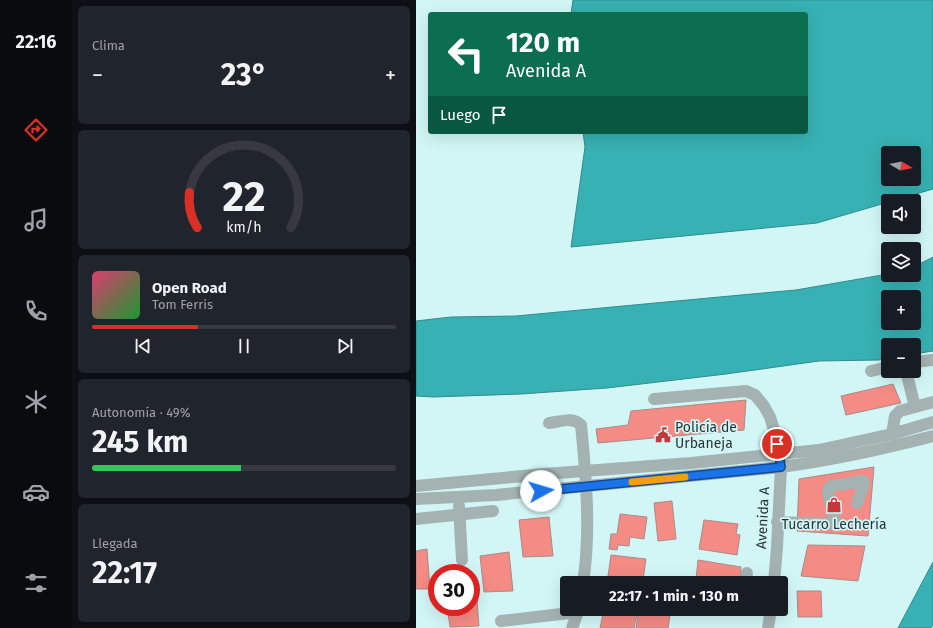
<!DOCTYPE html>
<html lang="es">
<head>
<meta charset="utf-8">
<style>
  :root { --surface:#171b24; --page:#20242c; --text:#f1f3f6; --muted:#9ea1a6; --line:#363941; --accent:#d93025 }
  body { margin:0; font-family:"Fira Sans",sans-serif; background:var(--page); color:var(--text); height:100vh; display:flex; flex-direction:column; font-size:15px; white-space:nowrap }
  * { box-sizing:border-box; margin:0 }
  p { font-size:13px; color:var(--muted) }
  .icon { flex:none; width:22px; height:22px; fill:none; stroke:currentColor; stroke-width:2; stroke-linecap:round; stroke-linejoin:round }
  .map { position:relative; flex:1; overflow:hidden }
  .side { display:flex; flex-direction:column; gap:6px; padding:6px; background:#0d0f14; width:344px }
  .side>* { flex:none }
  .guide { position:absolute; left:12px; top:12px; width:380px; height:122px; border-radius:4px; box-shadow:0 4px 16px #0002; background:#0b6e4f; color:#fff; overflow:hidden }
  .needle { width:26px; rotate:99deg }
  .controls { position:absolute; left:465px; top:146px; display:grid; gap:8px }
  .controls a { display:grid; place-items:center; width:40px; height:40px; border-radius:4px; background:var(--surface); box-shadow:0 4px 16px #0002; font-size:20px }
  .speed { position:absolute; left:12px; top:564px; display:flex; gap:8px; font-size:20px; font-weight:700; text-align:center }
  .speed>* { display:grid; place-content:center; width:52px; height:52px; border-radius:50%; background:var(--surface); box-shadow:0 4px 16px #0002; line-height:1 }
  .speed .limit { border:6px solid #d22; background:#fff; color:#111 }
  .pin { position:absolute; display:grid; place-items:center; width:34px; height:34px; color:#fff; margin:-17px; border:2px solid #fff; border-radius:50%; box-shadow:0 1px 4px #0007 }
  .me { position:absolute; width:44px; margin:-22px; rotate:84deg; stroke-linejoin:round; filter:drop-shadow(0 0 3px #0008) }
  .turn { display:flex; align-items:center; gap:14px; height:84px; padding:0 12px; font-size:18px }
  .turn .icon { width:52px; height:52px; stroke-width:2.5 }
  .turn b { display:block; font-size:28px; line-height:34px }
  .then { display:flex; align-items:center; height:38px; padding:0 12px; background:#0003; gap:8px; font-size:15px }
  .big { font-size:30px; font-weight:700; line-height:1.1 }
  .side .card { flex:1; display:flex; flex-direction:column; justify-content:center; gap:6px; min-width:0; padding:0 14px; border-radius:6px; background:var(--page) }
  .side .dial { align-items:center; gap:0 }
  .dial svg { height:104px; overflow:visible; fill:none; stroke:var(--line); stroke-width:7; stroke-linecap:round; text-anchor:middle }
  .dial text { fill:var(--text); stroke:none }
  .song { display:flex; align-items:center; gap:12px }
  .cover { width:48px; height:48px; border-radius:6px; background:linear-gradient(135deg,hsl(340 70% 55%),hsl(130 70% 35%)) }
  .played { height:4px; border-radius:2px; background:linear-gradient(90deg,var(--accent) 35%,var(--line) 35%) }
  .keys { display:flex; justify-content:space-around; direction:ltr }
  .heat { display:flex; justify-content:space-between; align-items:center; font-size:22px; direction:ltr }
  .charge { height:6px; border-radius:3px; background:linear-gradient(90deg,#34c759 49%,var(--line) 0) }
  .trip { position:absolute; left:144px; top:576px; width:228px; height:40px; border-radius:4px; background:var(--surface); box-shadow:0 4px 16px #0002; font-weight:700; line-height:40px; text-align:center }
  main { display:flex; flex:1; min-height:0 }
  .tab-bar { display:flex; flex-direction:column; width:72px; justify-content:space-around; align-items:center; background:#090b0e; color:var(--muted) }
  .tab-bar .icon { width:28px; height:28px }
  .tab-bar .current { color:var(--accent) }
  .tab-bar b { font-size:18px; color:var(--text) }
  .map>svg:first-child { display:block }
  .water { fill:#37b1b3; stroke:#328c8e; fill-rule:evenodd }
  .building { fill:#f48b84; stroke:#a88b88 }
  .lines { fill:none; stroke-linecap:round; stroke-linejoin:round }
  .minor { stroke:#a4b2b2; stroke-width:12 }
  .route-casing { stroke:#114b97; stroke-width:10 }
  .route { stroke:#1a73e8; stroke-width:7 }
  .slow { stroke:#f59e0b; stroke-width:7 }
  .labels { text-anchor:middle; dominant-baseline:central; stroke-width:3.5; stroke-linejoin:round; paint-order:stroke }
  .poi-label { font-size:14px; fill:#283536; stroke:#d2f6f6; text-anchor:start }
  .street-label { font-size:14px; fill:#283536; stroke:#d2f6f6 }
</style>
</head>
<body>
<main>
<nav class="tab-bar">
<b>22:16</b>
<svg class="icon current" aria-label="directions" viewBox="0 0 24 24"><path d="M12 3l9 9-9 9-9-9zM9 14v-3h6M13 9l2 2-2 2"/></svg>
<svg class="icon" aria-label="music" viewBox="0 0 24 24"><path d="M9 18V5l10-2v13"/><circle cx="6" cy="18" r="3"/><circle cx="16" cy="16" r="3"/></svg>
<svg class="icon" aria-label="phone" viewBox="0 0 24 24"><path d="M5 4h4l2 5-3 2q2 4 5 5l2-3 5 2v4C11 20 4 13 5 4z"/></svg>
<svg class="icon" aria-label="climate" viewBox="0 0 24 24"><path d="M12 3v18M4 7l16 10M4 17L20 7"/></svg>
<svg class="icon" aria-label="car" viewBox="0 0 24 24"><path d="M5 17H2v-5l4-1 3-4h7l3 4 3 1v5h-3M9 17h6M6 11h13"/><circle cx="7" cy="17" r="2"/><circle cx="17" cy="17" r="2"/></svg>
<svg class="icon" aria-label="filters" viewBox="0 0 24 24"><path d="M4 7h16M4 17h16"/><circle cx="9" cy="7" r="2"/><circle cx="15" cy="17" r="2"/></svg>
</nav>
<section class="side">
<div class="card"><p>Clima</p>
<div class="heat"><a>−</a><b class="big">23°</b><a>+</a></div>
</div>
<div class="card dial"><svg viewBox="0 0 100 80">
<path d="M14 69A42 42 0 1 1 86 69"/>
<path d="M14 69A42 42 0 0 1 8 42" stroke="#d93025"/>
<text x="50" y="56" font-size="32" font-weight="700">22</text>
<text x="50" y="72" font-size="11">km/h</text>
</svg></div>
<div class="card">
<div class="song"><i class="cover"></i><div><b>Open Road</b><p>Tom Ferris</p></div></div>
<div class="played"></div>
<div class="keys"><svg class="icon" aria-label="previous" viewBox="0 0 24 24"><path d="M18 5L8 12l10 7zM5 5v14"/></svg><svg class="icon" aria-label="pause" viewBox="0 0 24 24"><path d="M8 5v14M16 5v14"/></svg><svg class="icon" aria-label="next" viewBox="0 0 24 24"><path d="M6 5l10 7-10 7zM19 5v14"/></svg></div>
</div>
<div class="card"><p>Autonomía · 49%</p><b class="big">245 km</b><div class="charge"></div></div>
<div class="card"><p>Llegada</p><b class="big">22:17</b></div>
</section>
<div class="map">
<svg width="517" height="628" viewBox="0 0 517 628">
  <rect width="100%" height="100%" fill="#d2f6f6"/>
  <g class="water">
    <path d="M157,0H517V189L401,223L155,247L169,147L167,132H390V14H155ZM472,153H498V179H472Z"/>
    <path d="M517,257V351L498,354V345H472V358L463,360L403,361L310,374L191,388L105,394L17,397L0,396V321L35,317L100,316L325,295L380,290L472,274V275H498V267ZM472,297H498V323H472Z"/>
    <path d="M517,562V625L515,628H482Z"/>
  </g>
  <g class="building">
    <path d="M477,384L485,403L430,415L425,396Z"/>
    <path d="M330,400L328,430L182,443L180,429L212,425L215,411Z"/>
    <path d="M458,467L452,536L381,531L383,479Z"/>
    <path d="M256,501L260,539L242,541L238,503Z"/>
    <path d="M204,514L231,517L228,539L214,537L213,546L202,545L201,550L193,549L195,534H201Z"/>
    <path d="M133,517L137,556L107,557L103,520Z"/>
    <path d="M288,520L322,524L320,534L324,535L321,555L283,549Z"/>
    <path d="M392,545L449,546L442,581L385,576Z"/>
    <path d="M11,549L14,589H0V551Z"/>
    <path d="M93,552L97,591L68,592L64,556Z"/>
    <path d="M195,555L230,559L227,580L192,576Z"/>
    <path d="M282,560L325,567L324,581L280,579Z"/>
    <path d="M55,587H60L63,626L34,627L31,607H55Z"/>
    <path d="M381,591H405L406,617H382Z"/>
    <path d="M188,609H222L218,628H184Z"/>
    <path d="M223,609H255L252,628H220Z"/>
  </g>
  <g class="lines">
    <g class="minor">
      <path d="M498,362L517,360"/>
      <path d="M455,371L472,367"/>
      <path d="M490,371L499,407"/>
      <path d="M238,399L330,391L339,395L348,406L354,417L359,433L365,467L361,547L358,583"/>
      <path d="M133,423C144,422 157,416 165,425C170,476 175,533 167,583"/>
      <path d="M476,434L479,416L484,411L517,402"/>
      <path d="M0,486L128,474L275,463L403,450L476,434L517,422"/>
      <path d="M0,499L80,495L365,467C416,460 467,449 517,436"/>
      <path d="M43,506L46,560"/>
      <path d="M0,519L77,511"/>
      <path d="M361,522L417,524L419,522L412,491L413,488L415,486L447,481L448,484L441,503"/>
      <path d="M330,583L331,573"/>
      <path d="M85,621L162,612"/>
      <path d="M156,628L163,609"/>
      <path d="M352,628L355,609"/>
    </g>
  </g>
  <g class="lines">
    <g class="route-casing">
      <path id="route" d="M125,491L365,467L361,444"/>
    </g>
    <use href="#route" class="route"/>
    <path class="slow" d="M216,482L269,477"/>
  </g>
  <defs>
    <g id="civic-bare" transform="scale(1.2)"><path d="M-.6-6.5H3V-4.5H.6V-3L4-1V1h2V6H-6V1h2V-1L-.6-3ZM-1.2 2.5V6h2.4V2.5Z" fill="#c6373a" stroke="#d2f6f6" stroke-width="2.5" paint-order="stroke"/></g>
    <g id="shop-bare" transform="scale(1.2)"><path d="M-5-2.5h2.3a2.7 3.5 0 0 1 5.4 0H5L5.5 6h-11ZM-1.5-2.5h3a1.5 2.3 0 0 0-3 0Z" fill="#c6373a" stroke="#d2f6f6" stroke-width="2.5" paint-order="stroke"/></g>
  </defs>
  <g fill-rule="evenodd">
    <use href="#civic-bare" x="247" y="435"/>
    <use href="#shop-bare" x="418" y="505"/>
  </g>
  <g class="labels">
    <g class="poi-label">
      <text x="259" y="427">Policía de<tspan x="259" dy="16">Urbaneja</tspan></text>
      <text x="418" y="524" text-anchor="middle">Tucarro Lechería</text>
    </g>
    <g class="street-label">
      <text transform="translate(347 518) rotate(-87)">Avenida A</text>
    </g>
  </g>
</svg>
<div class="controls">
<a><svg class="needle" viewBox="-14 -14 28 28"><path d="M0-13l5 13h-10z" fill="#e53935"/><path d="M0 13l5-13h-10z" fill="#9ea1a6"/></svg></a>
<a><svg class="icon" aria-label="sound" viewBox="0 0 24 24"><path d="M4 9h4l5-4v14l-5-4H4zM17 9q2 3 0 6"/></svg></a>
<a><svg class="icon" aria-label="layers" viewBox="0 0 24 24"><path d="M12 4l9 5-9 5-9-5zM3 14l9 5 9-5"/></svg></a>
<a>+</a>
<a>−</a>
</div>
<div class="speed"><div class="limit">30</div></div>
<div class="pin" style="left:361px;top:444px;background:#d93025"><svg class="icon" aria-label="arrive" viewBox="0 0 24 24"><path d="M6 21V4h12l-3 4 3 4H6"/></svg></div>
<svg class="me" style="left:125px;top:491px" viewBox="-20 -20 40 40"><circle r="19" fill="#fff"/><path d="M0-13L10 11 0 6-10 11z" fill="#1a73e8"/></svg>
<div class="trip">22:17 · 1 min · 130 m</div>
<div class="guide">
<div class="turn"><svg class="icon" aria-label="left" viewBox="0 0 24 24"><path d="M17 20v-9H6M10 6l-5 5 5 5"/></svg><div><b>120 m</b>Avenida A</div></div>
<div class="then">Luego<svg class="icon" aria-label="arrive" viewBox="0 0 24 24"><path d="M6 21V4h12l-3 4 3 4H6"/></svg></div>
</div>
</div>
</main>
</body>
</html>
